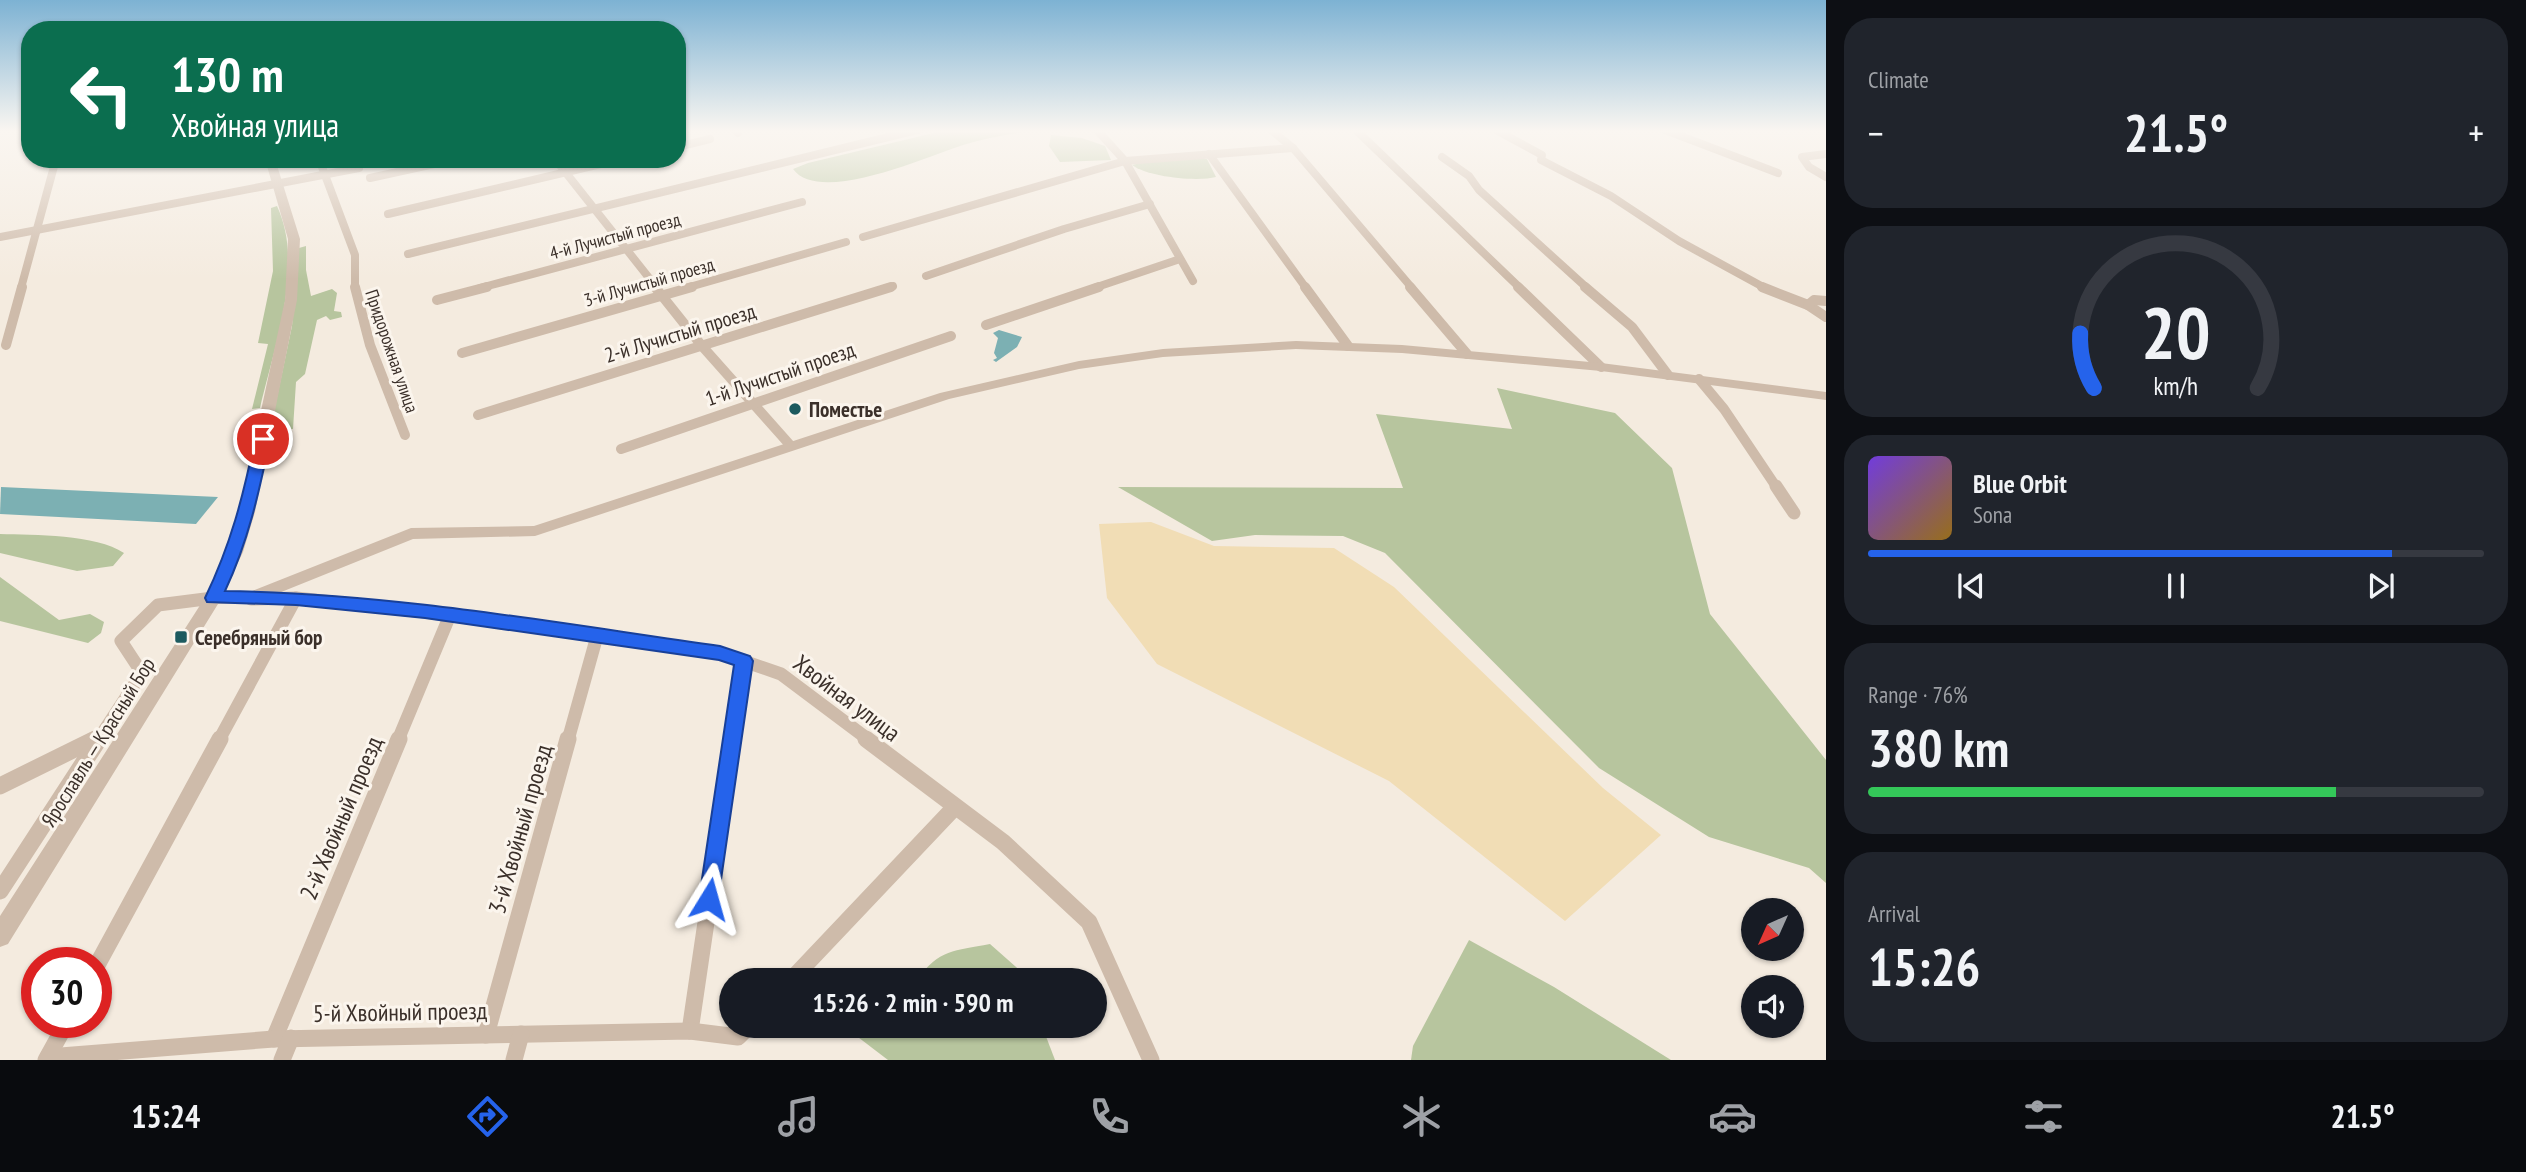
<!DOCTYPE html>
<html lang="en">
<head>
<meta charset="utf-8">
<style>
  :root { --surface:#171b24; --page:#20242c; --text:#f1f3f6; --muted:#9ea1a6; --line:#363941; --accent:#2563eb }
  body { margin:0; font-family:"PT Sans Narrow",sans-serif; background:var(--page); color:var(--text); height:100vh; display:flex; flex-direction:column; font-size:26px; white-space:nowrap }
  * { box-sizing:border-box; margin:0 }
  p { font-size:23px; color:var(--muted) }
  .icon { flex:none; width:38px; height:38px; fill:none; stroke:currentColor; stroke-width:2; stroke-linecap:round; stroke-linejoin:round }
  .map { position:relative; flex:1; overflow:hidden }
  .side { display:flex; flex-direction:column; gap:18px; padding:18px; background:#0d0f14; width:700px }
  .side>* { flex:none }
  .hud { position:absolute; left:21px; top:21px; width:665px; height:147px; border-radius:28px; box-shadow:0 2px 5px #0004; background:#0b6e4f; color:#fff; overflow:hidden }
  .needle { width:46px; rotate:225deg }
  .fabs { position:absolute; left:1741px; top:898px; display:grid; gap:14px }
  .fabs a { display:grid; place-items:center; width:63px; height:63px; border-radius:50%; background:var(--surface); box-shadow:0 2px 5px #0004; font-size:35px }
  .speed { position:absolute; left:21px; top:947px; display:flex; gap:14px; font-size:35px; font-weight:700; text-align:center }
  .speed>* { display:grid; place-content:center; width:91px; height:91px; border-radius:50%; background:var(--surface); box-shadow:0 2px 5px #0004; line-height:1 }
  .speed .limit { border:10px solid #d22; background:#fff; color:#111 }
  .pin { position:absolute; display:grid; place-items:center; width:60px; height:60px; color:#fff; margin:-30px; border:4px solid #fff; border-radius:50%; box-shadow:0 2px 7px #0007 }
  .me { position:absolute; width:77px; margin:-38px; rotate:8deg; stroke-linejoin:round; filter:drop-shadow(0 0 5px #0008) }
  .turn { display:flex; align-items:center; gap:24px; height:147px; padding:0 35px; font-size:32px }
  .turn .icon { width:91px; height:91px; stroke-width:2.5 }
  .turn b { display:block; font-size:49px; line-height:60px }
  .big { font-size:52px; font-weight:800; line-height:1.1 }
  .side .widget { flex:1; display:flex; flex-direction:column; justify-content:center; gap:10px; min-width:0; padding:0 24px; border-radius:28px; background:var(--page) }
  .side .dial { align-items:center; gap:0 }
  .dial svg { height:182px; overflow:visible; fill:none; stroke:var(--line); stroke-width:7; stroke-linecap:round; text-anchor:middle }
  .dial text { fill:var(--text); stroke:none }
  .song { display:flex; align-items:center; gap:21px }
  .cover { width:84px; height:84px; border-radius:10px; background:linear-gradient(135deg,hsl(260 70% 55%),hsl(40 70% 35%)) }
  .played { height:7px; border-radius:4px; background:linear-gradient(90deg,var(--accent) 85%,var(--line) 85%) }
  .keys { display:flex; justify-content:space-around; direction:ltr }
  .heat { display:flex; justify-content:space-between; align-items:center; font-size:38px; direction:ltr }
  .charge { height:10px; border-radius:5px; background:linear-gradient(90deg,#34c759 76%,var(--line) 0) }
  .trip { position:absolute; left:719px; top:968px; width:388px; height:70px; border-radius:35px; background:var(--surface); box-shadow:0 2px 5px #0004; font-weight:800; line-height:70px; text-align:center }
  .tab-bar { display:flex; height:112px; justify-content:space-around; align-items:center; background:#090b0e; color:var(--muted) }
  .tab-bar .icon { width:49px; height:49px }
  .tab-bar .on { color:var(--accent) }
  .tab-bar b { font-size:32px; color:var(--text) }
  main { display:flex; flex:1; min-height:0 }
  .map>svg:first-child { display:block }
  .green { fill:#b7c59e }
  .sand { fill:#f1ddb5 }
  .water { fill:#7cb0b3 }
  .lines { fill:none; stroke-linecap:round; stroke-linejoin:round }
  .minor-far3 { stroke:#cebbaa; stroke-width:8 }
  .minor-far2 { stroke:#cebbaa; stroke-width:10 }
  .minor-far1 { stroke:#cebbaa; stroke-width:13 }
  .minor { stroke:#cebbaa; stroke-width:17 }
  .tertiary { fill:#cebbaa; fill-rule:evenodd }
  .route { fill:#2563eb; stroke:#184099; stroke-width:2 }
  .poi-dot { fill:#1c5a5f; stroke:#fbf5ed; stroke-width:2.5 }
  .labels { text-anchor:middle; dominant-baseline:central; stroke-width:6; stroke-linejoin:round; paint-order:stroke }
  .far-street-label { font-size:18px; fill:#3b302a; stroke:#fbf5ed }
  .street-label { font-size:21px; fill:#3b302a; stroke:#fbf5ed }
  .poi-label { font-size:21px; font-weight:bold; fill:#3b302a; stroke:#fbf5ed; text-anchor:start }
  .near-street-label { font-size:24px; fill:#3b302a; stroke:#fbf5ed }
</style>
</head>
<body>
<main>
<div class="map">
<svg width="1826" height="1060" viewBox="0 0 1826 1060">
  <rect width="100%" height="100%" fill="#f4ebdf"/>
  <g class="green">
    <path d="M946,130H1032C1009,135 985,138 963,145C930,155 820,206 793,169L808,163Z"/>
    <path d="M1051,135L1082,138L1105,146L1111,160L1060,162L1049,146Z"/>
    <path d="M1157,159H1207L1216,177C1197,182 1148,177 1132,165Z"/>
    <path d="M277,206C305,266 274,347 260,408L252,409L268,344L258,343L273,271L271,208Z"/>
    <path d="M306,246V270L311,296L332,289L337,293L334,311L341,312L342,317L330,320L326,316L317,320L305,374L296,382L293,429L279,428L278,423L272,421L292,326L299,248Z"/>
    <path d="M1497,388L1615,413L1672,468L1710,614L1826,760V883L1809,868L1709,837L1599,768L1385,553L1343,536L1255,535L1212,541L1118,487L1403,488L1376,414L1512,429Z"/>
    <path d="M0,534C34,535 96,534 124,553L113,566L77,571L0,553Z"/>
    <path d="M0,577L59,620L90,614L104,622L101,633L88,643L0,621Z"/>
    <path d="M1469,940L1554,987L1671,1060H1411L1413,1046Z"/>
    <path d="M990,944L1025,975L1027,980H917C939,949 954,951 990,944Z"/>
    <path d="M858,1026H1042L1055,1060H888L850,1031Z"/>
  </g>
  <path class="sand" d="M1151,522L1214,546L1334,548L1394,587L1603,788L1661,835L1565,921L1389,781L1157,664L1107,598L1099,524Z"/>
  <g class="water">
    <path d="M999,330L1022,337L1017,347L996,362L993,360L997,358L994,353L998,338L993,333Z"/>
    <path d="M1,487L218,497L196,524L0,514Z"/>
  </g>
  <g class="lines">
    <g class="minor-far3">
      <path d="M735,130L738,133"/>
      <path d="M1097,130L1125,161L1193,281"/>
      <path d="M1271,130L1293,148L1412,288"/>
      <path d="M1356,130L1520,288"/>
      <path d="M1496,130L1542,155L1541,160L1611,196L1679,241L1765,288"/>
      <path d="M1665,130L1778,173"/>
      <path d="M677,147L710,139"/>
      <path d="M1209,154L1306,288"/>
      <path d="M1826,154L1802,157L1809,167L1826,177"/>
      <path d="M1442,157L1469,176L1479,190L1587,288"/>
      <path d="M319,159L355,255V288"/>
      <path d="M555,159L657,288"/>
      <path d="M370,178L457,159"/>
      <path d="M388,214L622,159"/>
      <path d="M0,237L359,168"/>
      <path d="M863,237L1125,161L1293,148"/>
      <path d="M408,254L917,130"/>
      <path d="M926,276L1064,229L1150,204"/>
      <path d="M21,288L56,159"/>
      <path d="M480,288L802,202"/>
      <path d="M686,288L846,242"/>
      <path d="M886,288L893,286"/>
      <path d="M1094,288L1180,259"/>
    </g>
    <g class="minor-far2">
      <path d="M355,287L370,345L405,435"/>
      <path d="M655,287L702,346L790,445"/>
      <path d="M1305,287L1348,346"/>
      <path d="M1410,287L1467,354"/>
      <path d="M1518,287L1601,367"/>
      <path d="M1585,287L1632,327L1668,375"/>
      <path d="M1762,287L1808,305L1826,317"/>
      <path d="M437,300L487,287"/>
      <path d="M1808,305L1814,300L1826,301"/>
      <path d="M986,325L1099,287"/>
      <path d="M6,345L22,287"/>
      <path d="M462,353L692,287"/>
      <path d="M1699,379L1724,409L1777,488"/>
      <path d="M478,415L891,287"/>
      <path d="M621,449L951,336"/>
    </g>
    <g class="minor-far1">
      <path d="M1776,486L1794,513"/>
      <path d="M251,599L296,598L425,612L720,653L781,674L869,740"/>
      <path d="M91,740L100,736"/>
      <path d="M98,740L142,673L121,641L158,605L213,598"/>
      <path d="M219,740L296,598"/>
      <path d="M398,740L450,615"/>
      <path d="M568,740L597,636"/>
      <path d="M732,740L744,661"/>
    </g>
    <g class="minor">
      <path d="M866,739L1003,842L1089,922L1151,1060"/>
      <path d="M0,786L95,739"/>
      <path d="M0,891L99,739"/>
      <path d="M96,967L220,739"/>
      <path d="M791,980L954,808"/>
      <path d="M690,1031L733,739"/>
      <path d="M486,1035L568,739"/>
      <path d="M274,1039L399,739"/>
      <path d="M48,1057L274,1039L690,1031L738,1037L749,1026"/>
      <path d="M46,1060L67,1022"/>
      <path d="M282,1060L291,1038"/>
      <path d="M514,1060L521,1034"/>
    </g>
    <path class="tertiary" d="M265,159H275L300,239L297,300L255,512L243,552L224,592L247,593L411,528L534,526L940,393L1079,361L1163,349L1296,341L1402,345L1601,363L1826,392V400L1601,371L1402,353L1296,349L1163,357L1079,369L949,399L535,536L413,539L254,603L218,604L8,944L0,947V916L206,596L227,552L239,512L285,300L288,239Z"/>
  </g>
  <linearGradient id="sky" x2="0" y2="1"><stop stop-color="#7db2d3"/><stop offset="0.47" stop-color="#faf6f1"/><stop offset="1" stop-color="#faf6f1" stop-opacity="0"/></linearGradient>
  <rect width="1826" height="279" fill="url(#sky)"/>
  <path class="route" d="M263,435L270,439C259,493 248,542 225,591C391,593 556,623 720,646L750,656L753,661L717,907L709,910L702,907L699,899L734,665L719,660L425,618L296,605L207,602L205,598C231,544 243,497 255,439Z"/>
  <g class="poi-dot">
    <circle cx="795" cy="409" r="7"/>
    <rect x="174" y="630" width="14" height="14" rx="3.5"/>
  </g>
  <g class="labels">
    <g class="far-street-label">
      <text transform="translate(615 236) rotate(-15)">4-й Лучистый проезд</text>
      <text transform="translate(649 282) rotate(-16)">3-й Лучистый проезд</text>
      <text transform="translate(392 351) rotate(71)">Придорожная улица</text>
    </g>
    <g class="street-label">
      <text transform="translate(680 333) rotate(-17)">2-й Лучистый проезд</text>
      <text transform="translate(780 374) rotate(-19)">1-й Лучистый проезд</text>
      <text transform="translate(98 742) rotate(-58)">Ярославль — Красный Бор</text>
    </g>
    <g class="poi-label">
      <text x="809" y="409">Поместье</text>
      <text x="195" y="637">Серебряный бор</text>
    </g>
    <g class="near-street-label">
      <text transform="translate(847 698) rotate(37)">Хвойная улица</text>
      <text transform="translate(341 818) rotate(-67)">2-й Хвойный проезд</text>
      <text transform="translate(520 829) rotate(-74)">3-й Хвойный проезд</text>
      <text transform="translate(400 1012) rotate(-1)">5-й Хвойный проезд</text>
    </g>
  </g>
</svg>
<div class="fabs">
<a><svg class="needle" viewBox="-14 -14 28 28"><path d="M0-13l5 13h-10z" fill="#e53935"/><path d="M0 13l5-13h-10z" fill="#9ea1a6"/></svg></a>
<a><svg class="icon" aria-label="sound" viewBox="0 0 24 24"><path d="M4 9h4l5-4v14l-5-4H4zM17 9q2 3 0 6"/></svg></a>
</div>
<div class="speed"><div class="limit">30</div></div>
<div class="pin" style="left:263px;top:439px;background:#d93025"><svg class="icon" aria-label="arrive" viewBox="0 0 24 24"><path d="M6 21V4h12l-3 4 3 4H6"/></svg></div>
<svg class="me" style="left:709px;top:899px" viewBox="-20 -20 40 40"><path d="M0-17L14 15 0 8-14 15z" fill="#2563eb" stroke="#fff" stroke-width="4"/></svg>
<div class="trip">15:26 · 2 min · 590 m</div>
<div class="hud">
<div class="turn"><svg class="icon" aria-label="left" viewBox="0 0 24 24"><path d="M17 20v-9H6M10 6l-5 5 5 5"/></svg><div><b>130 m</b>Хвойная улица</div></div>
</div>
</div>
<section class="side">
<div class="widget"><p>Climate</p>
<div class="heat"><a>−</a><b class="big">21.5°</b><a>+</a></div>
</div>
<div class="widget dial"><svg viewBox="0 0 100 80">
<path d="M14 69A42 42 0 1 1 86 69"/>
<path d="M14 69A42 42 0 0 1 8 45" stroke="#2563eb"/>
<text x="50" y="56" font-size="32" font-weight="700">20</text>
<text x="50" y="72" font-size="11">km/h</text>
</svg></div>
<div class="widget">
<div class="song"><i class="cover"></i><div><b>Blue Orbit</b><p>Sona</p></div></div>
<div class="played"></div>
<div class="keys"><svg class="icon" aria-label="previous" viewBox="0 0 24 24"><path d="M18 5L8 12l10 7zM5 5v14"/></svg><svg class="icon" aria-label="pause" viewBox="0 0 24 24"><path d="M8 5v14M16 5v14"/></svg><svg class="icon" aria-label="next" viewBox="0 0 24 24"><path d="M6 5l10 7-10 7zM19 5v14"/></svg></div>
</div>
<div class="widget"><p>Range · 76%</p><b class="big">380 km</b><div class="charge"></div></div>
<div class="widget"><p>Arrival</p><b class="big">15:26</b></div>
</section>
</main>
<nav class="tab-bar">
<b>15:24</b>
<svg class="icon on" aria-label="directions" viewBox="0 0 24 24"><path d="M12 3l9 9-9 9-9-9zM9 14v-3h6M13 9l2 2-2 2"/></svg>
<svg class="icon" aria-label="music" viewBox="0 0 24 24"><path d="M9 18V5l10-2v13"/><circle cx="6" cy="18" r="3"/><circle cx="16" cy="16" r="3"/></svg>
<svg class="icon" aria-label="phone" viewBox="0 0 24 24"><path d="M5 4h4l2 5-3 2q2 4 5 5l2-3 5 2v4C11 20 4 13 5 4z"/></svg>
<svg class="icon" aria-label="climate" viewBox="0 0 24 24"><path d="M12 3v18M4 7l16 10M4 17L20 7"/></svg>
<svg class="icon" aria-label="car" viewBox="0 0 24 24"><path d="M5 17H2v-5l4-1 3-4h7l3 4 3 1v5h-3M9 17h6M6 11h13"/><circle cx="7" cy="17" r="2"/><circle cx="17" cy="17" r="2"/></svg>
<svg class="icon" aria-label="filters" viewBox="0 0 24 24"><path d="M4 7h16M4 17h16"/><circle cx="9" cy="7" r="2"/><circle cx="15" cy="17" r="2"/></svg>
<b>21.5°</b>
</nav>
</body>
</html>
